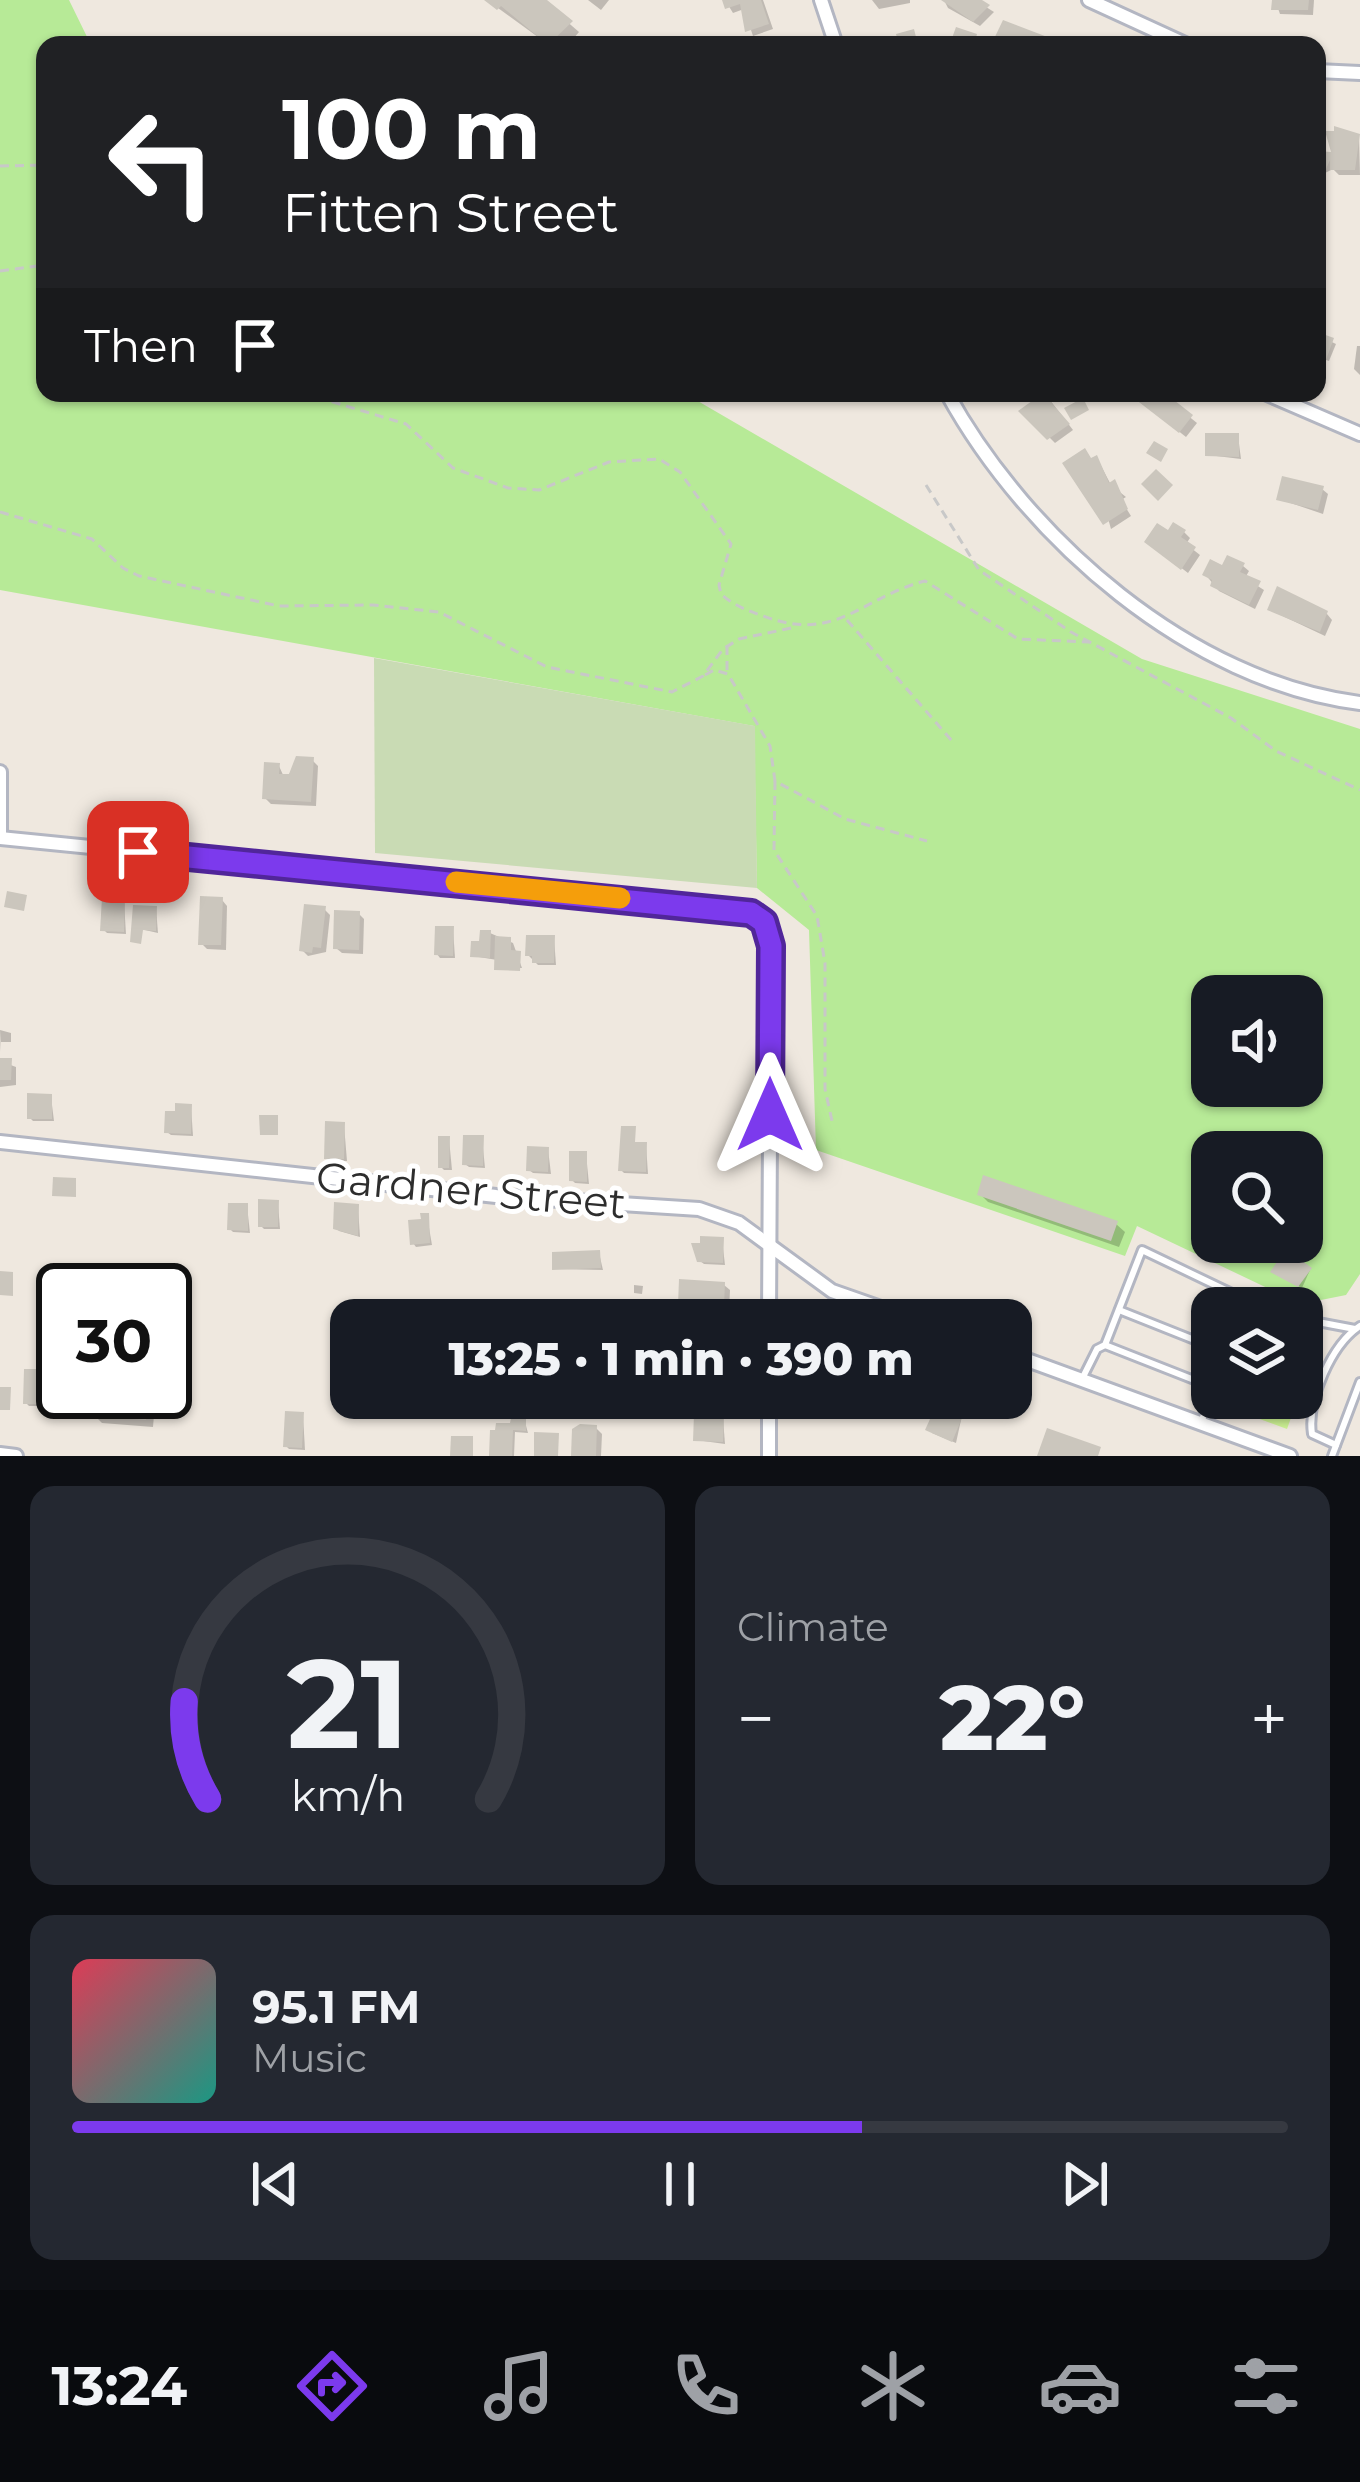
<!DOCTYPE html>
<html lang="en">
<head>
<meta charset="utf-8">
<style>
  :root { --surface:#171b24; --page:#242831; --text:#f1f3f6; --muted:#9ea1a6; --line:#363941; --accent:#7c3aed }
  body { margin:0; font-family:Montserrat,sans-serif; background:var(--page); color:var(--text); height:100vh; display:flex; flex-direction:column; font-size:45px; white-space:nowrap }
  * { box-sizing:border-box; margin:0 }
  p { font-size:39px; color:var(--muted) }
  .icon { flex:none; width:66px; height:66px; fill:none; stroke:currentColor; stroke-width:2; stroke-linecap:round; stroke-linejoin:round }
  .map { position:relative; height:1456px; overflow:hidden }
  .drawer { display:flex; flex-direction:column; gap:30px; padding:30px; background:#0d0f14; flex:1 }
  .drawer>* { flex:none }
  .hud { position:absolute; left:36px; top:36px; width:1290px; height:366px; border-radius:24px; box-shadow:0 3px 9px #0004; background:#202124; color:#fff; overflow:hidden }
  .buttons { position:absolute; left:1191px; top:975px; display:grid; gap:24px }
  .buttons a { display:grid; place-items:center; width:132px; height:132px; border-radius:24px; background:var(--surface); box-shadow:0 3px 9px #0004; font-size:60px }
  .speed { position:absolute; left:36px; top:1263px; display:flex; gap:24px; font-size:60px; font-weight:700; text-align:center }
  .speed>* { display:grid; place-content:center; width:156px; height:156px; border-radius:50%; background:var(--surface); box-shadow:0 3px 9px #0004; line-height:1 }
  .speed .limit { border:6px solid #111; border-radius:18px; background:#fff; color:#111 }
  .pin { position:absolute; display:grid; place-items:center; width:102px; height:102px; color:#fff; margin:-51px; border-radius:24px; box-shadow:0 6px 18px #0006 }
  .me { position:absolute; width:132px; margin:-66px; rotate:0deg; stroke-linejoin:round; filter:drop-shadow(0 0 9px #0008) }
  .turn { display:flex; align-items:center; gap:42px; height:252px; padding:0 48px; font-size:54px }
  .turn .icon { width:156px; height:156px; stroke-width:2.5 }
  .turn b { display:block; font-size:84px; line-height:102px }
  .then { display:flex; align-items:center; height:114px; padding:0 48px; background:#0003; gap:24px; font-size:45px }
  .big { font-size:90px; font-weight:800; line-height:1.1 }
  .drawer .card { flex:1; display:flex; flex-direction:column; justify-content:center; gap:18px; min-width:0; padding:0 42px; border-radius:24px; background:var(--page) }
  .drawer .dial { align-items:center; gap:0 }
  .dial svg { height:312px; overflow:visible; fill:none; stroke:var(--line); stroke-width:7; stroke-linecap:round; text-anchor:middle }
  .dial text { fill:var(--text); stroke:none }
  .song { display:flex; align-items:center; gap:36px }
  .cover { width:144px; height:144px; border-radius:18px; background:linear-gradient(135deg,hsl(350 70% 55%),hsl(170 70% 35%)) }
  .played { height:12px; border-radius:6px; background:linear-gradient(90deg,var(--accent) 65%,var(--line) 65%) }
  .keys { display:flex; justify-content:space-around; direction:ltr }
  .heat { display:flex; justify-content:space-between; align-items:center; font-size:66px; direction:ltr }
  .drawer .tiles { flex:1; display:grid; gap:30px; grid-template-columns:1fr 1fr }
  .card:last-child { grid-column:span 2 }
  .trip { position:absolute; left:330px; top:1299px; width:702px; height:120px; border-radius:24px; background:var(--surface); box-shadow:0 3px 9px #0004; font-weight:800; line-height:120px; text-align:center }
  .dock { display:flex; height:192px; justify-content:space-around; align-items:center; background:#090b0e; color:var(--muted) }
  .dock .icon { width:84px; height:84px }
  .dock .selected { color:var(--accent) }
  .dock b { font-size:54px; color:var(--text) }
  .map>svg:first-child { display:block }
  .green { fill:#b7ea97; fill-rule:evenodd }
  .cemetery { fill:#c9dbb4 }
  .pitch { fill:#cdf293 }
  .shadow { fill:#0003 }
  .building { fill:#cbc6bd }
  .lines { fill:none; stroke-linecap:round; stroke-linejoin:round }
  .lane-casing { stroke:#b3b6c2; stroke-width:12 }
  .street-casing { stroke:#b3b6c2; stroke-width:18 }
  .path { stroke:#c8c8c8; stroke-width:3; stroke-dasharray:9 6; stroke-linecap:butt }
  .lane { stroke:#fff; stroke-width:6 }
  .street { stroke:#fff; stroke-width:12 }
  .route-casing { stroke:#51269a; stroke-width:30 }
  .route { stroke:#7c3aed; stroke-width:21 }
  .slow { stroke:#f59e0b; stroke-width:21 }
  .labels { text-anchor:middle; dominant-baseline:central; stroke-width:10; stroke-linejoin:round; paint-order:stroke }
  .street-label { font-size:42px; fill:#2d2d2d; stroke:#fff }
</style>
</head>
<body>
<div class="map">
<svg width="1360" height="1456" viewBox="0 0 1360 1456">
  <rect width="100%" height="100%" fill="#efe8df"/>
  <path class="green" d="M0,0H69L91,45H45V393H684L1142,659L1360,729V1274L1346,1295L1301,1304L1137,1226L1125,1256L816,1150L809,930L757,888L754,726L0,590ZM1212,996H1302V1086H1212ZM1212,1152H1302V1242H1212Z"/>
  <path class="cemetery" d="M374,658L755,726L757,888L375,853Z"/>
  <path class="pitch" d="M1223,1398H1298L1287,1429L1221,1405Z"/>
  <g class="shadow">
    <path d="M487,0H542L579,32L568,45H549Z"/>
    <path d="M588,0H609L601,10Z"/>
    <path d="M725,0H763L773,29L753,36L744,9L733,13Z"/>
    <path d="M872,0H910V3L879,9Z"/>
    <path d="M944,0H975L994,12L980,26L948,8Z"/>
    <path d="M1275,0H1314L1313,15L1280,14Z"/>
    <path d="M1005,23L1049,41L1053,45H1001L996,40Z"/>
    <path d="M1359,137L1360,175H1339L1333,169L1325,173L1319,168Z"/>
    <path d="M1317,335L1336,344L1329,361L1317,357Z"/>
    <path d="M1357,346H1360V375L1354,369Z"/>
    <path d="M1144,393H1160L1197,423L1186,437L1144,404Z"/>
    <path d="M1046,395L1073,430L1055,443L1023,411Z"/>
    <path d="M1238,436L1241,459L1208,455Z"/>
    <path d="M1097,458L1111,485L1126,497L1121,500L1131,516L1111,529L1092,461Z"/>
    <path d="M1322,489L1328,494L1323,514L1279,499Z"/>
    <path d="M1184,532L1190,538L1186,544L1200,555L1188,573L1154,547L1169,534Z"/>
    <path d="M1243,566L1249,571L1245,578L1264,590L1255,609L1219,591L1205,574Z"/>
    <path d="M1270,610L1327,614L1332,620L1325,636Z"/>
    <path d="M312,760L318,766L316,806L271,804L265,798L279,766L284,777Z"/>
    <path d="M222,900L227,906L226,950L207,949L201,943Z"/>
    <path d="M124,902L126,934L107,933L104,930Z"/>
    <path d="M156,908L158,933L136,928Z"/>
    <path d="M324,909L330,915L326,952L308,956L302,950Z"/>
    <path d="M359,914L364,919L363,954L342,953L336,948Z"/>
    <path d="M453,929L455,958H440L437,954Z"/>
    <path d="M490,933L513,943L522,968L497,967V960L473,956Z"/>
    <path d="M554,938L556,965H538L528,955Z"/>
    <path d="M0,1030L11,1033V1042H1V1052Z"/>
    <path d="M0,1061L16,1067V1085L0,1087Z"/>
    <path d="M51,1097L54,1121H33L30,1118Z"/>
    <path d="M191,1107L193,1136L171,1135L167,1132Z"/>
    <path d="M344,1125L347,1161H330L327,1157Z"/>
    <path d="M482,1138L485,1168L469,1167L465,1164Z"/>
    <path d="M449,1139L452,1170H444L441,1167Z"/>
    <path d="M646,1145L648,1174L624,1173L621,1170Z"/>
    <path d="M548,1149L551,1174L533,1173L529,1170Z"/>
    <path d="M586,1154L589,1184L575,1183L572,1180Z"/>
    <path d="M980,1194L1116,1224L1125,1232L1119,1247L988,1202Z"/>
    <path d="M278,1203L280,1229H264L261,1226Z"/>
    <path d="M247,1206L250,1233L233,1232L230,1229Z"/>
    <path d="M358,1207L360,1237L339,1231L336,1228Z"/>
    <path d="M427,1216L432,1245L416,1247L413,1243Z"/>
    <path d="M722,1239L725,1265L704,1264L700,1261Z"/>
    <path d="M599,1253L603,1270L555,1269Z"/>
    <path d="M1310,1270L1302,1288L1277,1275Z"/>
    <path d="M634,1285L643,1286L642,1294L634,1293Z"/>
    <path d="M724,1285L730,1290L729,1312L687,1309L681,1304Z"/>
    <path d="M48,1372L51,1406H29L26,1403Z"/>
    <path d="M96,1392H156L153,1427L102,1423L94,1415Z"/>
    <path d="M864,1398H899L904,1411L895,1415L890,1408L872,1415Z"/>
    <path d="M303,1415L305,1450L289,1449L286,1446Z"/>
    <path d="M723,1418L725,1444L696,1440Z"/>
    <path d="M961,1420L956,1443L932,1433Z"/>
    <path d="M525,1422L528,1433L515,1432L514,1456H492V1433Z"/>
    <path d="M596,1428L602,1434L601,1456H574L575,1431Z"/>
  </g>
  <g class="building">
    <path d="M484,0H547L573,21L548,45L501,6L497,10Z"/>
    <path d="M722,0H761L769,24L745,32L740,4L725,9Z"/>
    <path d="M941,0H982L990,5L973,22Z"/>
    <path d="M1272,0H1309L1308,10H1271Z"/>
    <path d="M1003,20L1050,38L1047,45L993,41Z"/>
    <path d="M956,27L977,34L974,45L951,41Z"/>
    <path d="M914,29L918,45H899L896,34Z"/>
    <path d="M1334,126L1360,134L1355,170H1330V160L1326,169H1317V151L1331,152L1325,131H1334Z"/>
    <path d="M1317,332L1334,338L1326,360L1317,357Z"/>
    <path d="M1043,393L1070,424L1047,440L1018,411Z"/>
    <path d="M1140,393H1165L1193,415L1179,433L1135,399Z"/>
    <path d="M1083,398L1089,410L1071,420L1064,408Z"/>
    <path d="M1205,433H1239V457L1205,456Z"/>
    <path d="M1154,441L1168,449L1161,462L1146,453Z"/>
    <path d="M1085,448L1091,458L1097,455L1109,483L1115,479L1128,509L1103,525L1062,463Z"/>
    <path d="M1156,469L1173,485L1158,501L1141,484Z"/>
    <path d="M1282,476L1324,486L1318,510L1276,500Z"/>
    <path d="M1173,522L1186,530L1181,537L1196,547L1181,570L1144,542L1157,523L1168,530Z"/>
    <path d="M1227,555L1245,563L1240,572L1261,581L1249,605L1210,586L1212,580L1202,575L1210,559L1222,565Z"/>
    <path d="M1277,586L1328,611L1320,632L1267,610Z"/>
    <path d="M296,756L314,757L311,802L262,799L264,762L280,763L279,774H289Z"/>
    <path d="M7,891L27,895L24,911L4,907Z"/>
    <path d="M200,896L223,897L221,945H198Z"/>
    <path d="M102,898L125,899L124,932L100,931Z"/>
    <path d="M304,904L326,906L321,948L313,947L312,953L299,951Z"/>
    <path d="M133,905L157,906L156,931L143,930L141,944L130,942Z"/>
    <path d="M334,910L360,911L359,950L333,949Z"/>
    <path d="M435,926H454L453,956L434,955Z"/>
    <path d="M480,930H491L490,958L470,957L471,941H479Z"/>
    <path d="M526,935H555L554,963H532V956H525Z"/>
    <path d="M495,936L511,937V950L521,951L520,971L494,970Z"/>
    <path d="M0,1058H12L11,1080H0Z"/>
    <path d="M27,1093L52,1094V1119H27Z"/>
    <path d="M175,1103L192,1104L191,1134L164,1133L165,1111H175Z"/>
    <path d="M259,1115H278V1135H260Z"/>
    <path d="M325,1121L345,1122L344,1159H324Z"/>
    <path d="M621,1126H636L635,1142H647L646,1172L618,1171Z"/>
    <path d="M463,1135H484L483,1166L462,1165Z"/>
    <path d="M438,1136H450L449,1168H438Z"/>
    <path d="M527,1146L549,1147L548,1172L526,1171Z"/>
    <path d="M569,1151H587V1182L569,1181Z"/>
    <path d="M983,1175L1118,1221L1111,1241L977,1195Z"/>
    <path d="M53,1177L76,1178V1197L52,1196Z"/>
    <path d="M258,1199L279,1200L278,1227H258Z"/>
    <path d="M334,1202L359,1204L358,1236L333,1229Z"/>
    <path d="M228,1203H248V1231L227,1230Z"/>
    <path d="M420,1213H429L430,1243L410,1245L408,1220L421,1219Z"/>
    <path d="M700,1236L724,1237L723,1263L697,1262L691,1243H700Z"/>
    <path d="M1286,1249L1312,1268L1298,1287L1270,1272Z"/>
    <path d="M600,1250L601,1268L552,1270V1252Z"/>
    <path d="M0,1271L13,1272V1296L0,1295Z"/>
    <path d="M679,1279L725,1282L724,1307L678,1305Z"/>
    <path d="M24,1369H49V1404H23Z"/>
    <path d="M55,1386L75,1392L74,1416L54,1409Z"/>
    <path d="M0,1387H11L10,1410H0Z"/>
    <path d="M93,1392H148L146,1420L91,1416Z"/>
    <path d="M860,1398H899L903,1408L889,1413L886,1406L866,1413Z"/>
    <path d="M936,1406L962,1418L952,1442L925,1430Z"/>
    <path d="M285,1411L304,1412L302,1448L283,1447Z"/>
    <path d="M694,1414L724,1415L723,1442L693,1441Z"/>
    <path d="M511,1418L526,1419V1431L513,1430L512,1456H489L490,1430H495L496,1423H510Z"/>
    <path d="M580,1424L597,1425L596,1456H571L572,1429Z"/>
    <path d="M1047,1428L1101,1447L1098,1456H1037Z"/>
    <path d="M534,1432L559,1433L558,1456H534Z"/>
    <path d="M451,1436H473V1456H450Z"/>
  </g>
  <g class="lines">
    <g class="lane-casing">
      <g id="lane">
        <path d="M1119,1310L1212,1347"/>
        <path d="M1302,1319L1355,1329"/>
        <path d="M1105,1345L1212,1387"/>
        <path d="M1082,1379L1097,1349L1105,1345L1142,1250L1238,1296L1233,1308"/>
        <path d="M1201,1423L1212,1392"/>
        <path d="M1336,1445L1312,1434C1307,1400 1332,1344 1360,1326"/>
        <path d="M1332,1456L1360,1382"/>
      </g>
    </g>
    <g class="street-casing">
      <g id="street">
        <path d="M821,0L836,45"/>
        <path d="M1089,0L1187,45"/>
        <path d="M1317,71L1360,73"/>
        <path d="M947,393C1027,539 1191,682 1360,703"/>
        <path d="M1265,393L1360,434"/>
        <path d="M0,772V838"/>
        <path d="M0,838L751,913L764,922L771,946L769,1320"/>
        <path d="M0,1142L496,1196L699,1209L739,1223L832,1291L915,1320"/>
        <path d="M1011,1354L1290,1456"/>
        <path d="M769,1398V1456"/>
        <path d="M0,1454L16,1456"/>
      </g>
    </g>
    <g class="path">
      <path d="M0,166L45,165"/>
      <path d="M0,271L45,265"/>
      <path d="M303,393L406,424L453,468L508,488L539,490L609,462L659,459L680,472L731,544L719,585L721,594C733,605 748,611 763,616C837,644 861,597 925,581L1018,639L1089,642"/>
      <path d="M926,485L979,570L1071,632L1231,718L1276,751L1360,790"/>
      <path d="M0,512L92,539L123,568L139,576L279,606L373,605L439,612L547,667L672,692L703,676L723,649L739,639L796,627"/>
      <path d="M847,620L952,741"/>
      <path d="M727,646V672"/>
      <path d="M705,675L714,670L728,674L770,746L775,781L845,819L927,841"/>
      <path d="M775,781L774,850L817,916L825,963V1089L832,1121"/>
    </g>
    <use href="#lane" class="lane"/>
    <use href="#street" class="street"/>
  </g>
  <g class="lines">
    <g class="route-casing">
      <path id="route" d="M138,852L751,913L764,922L771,946L770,1115"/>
    </g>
    <use href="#route" class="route"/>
    <path class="slow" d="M456,882L620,898"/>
  </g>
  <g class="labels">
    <g class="street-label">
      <text transform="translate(471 1190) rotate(5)">Gardner Street</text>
    </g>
  </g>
</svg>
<div class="buttons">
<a><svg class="icon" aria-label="sound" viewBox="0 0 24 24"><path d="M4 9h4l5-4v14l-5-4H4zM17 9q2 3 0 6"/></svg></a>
<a><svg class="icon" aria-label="search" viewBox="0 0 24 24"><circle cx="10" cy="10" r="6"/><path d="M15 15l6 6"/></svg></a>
<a><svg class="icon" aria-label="layers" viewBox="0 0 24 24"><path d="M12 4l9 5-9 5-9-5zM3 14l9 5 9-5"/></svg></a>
</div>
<div class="speed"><div class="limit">30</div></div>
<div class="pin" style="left:138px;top:852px;background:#d93025"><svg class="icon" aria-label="arrive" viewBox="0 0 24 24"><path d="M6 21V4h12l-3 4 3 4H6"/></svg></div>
<svg class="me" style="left:770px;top:1115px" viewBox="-20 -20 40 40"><path d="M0-17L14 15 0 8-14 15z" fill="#7c3aed" stroke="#fff" stroke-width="4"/></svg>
<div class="trip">13:25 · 1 min · 390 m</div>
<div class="hud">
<div class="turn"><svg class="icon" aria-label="left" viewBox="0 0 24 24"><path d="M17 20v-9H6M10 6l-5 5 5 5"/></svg><div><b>100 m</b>Fitten Street</div></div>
<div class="then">Then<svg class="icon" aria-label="arrive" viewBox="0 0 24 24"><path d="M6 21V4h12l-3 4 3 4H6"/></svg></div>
</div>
</div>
<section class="drawer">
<div class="tiles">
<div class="card dial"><svg viewBox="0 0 100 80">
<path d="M14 69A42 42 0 1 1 86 69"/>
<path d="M14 69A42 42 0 0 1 8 44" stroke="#7c3aed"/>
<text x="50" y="56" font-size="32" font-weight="700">21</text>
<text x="50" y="72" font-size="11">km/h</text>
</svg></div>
<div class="card"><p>Climate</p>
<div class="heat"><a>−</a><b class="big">22°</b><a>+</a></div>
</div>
<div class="card">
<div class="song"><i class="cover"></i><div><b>95.1 FM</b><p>Music</p></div></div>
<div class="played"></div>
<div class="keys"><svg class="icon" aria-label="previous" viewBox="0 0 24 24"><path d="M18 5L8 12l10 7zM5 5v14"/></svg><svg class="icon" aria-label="pause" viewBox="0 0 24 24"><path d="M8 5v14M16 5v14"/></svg><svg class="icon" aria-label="next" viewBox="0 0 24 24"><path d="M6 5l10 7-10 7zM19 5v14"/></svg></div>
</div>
</div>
</section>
<nav class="dock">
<b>13:24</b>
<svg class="icon selected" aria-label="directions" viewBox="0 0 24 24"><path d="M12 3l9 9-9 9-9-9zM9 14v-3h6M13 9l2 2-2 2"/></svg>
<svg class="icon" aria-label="music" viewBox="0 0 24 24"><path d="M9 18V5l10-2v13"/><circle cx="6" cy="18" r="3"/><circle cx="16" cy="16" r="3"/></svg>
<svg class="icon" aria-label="phone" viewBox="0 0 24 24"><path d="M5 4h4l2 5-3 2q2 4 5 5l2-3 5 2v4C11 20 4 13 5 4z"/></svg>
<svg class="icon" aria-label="climate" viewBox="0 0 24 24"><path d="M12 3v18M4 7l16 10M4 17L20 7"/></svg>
<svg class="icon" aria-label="car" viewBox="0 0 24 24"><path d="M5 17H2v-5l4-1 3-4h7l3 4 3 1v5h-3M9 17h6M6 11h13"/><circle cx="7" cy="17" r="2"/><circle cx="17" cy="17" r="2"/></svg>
<svg class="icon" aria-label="filters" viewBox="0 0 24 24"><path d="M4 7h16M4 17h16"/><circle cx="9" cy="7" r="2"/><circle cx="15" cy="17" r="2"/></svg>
</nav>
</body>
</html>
